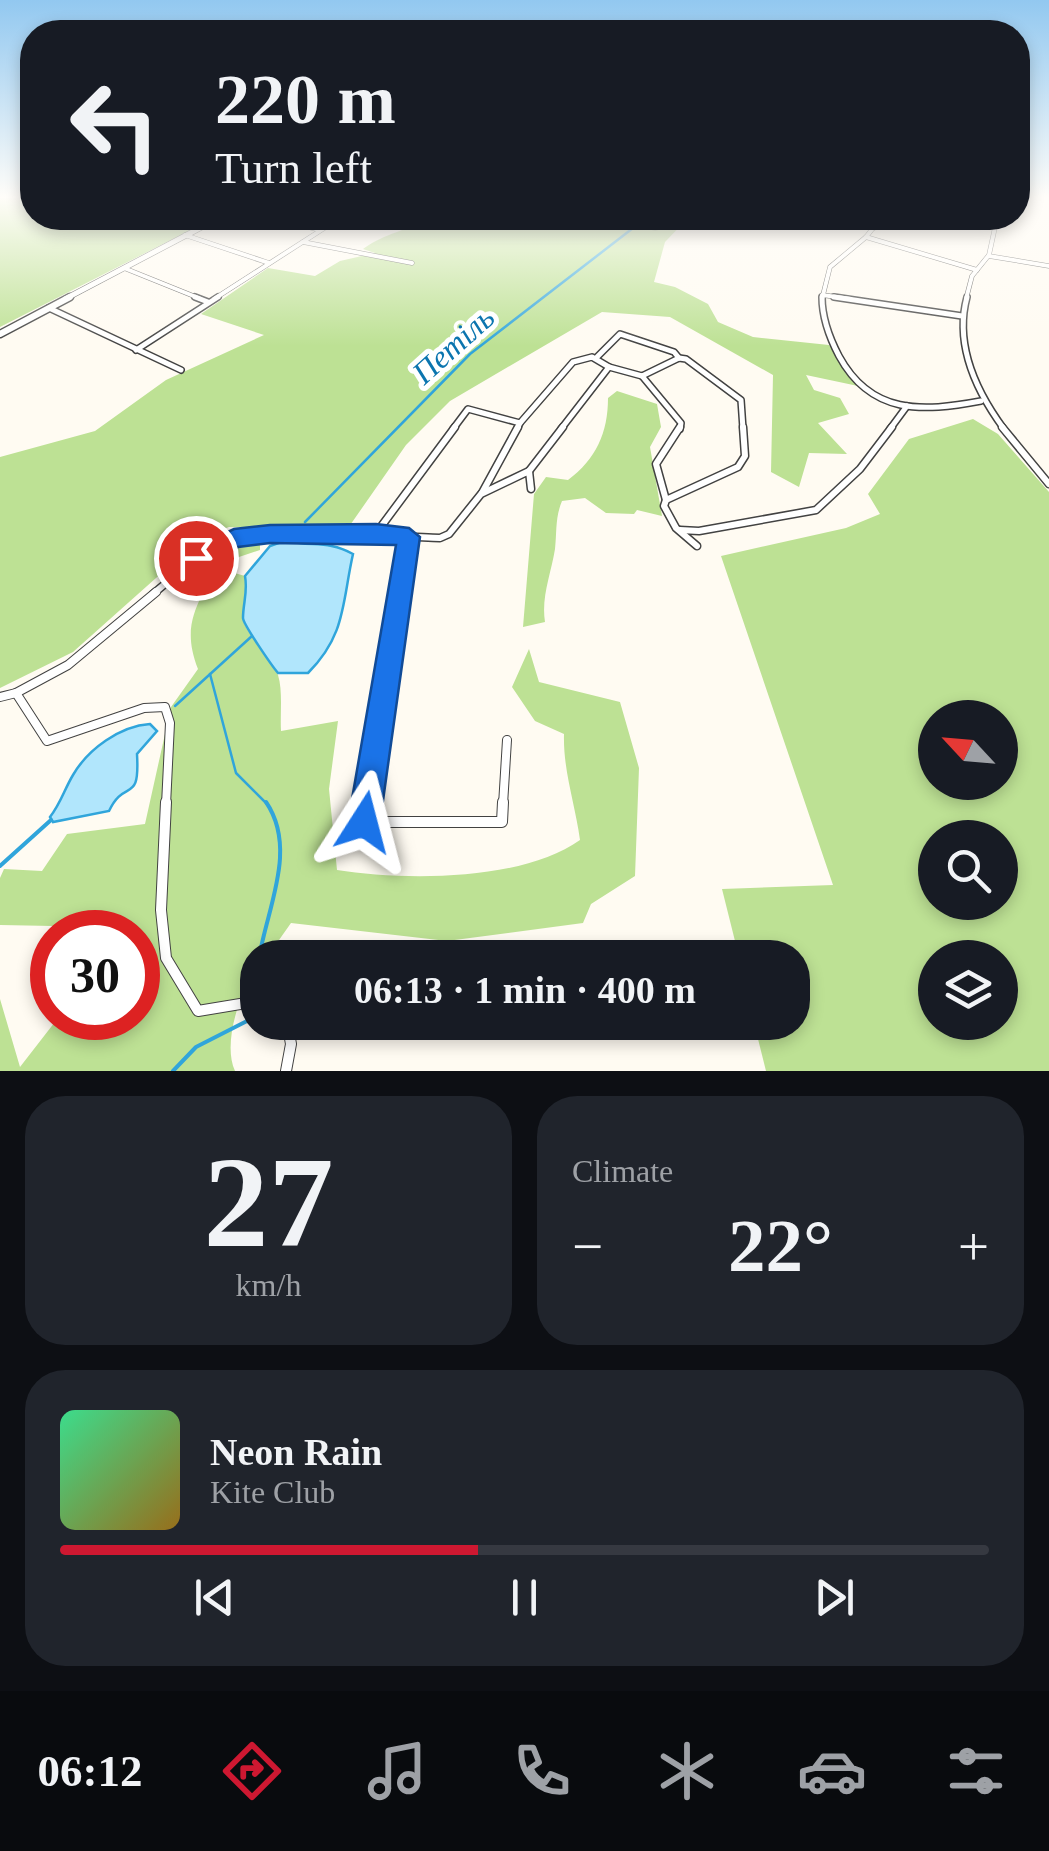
<!DOCTYPE html>
<html lang="en">
<head>
<meta charset="utf-8">
<style>
  :root { --surface:#171b24; --page:#20242c; --text:#f1f3f6; --muted:#9ea1a6; --line:#363941; --accent:#ce1831 }
  body { margin:0; font-family:Georgia,serif; background:var(--page); color:var(--text); height:100vh; display:flex; flex-direction:column; font-size:38px; white-space:nowrap }
  * { box-sizing:border-box; margin:0 }
  p { font-size:32px; color:var(--muted) }
  .icon { flex:none; width:55px; height:55px; fill:none; stroke:currentColor; stroke-width:2; stroke-linecap:round; stroke-linejoin:round }
  .map { position:relative; height:1071px; overflow:hidden }
  .details { display:flex; flex-direction:column; gap:25px; padding:25px; background:#0d0f14; flex:1 }
  .details>* { flex:none }
  .hud { position:absolute; left:20px; top:20px; width:1010px; height:210px; border-radius:40px; box-shadow:0 5px 15px #0003; background:#171b24; color:var(--text); overflow:hidden }
  .needle { width:65px; rotate:296deg }
  .fabs { position:absolute; left:918px; top:700px; display:grid; gap:20px }
  .fabs a { display:grid; place-items:center; width:100px; height:100px; border-radius:50%; background:var(--surface); box-shadow:0 5px 15px #0003; font-size:50px }
  .speed { position:absolute; left:30px; top:910px; display:flex; gap:20px; font-size:50px; font-weight:700; text-align:center }
  .speed>* { display:grid; place-content:center; width:130px; height:130px; border-radius:50%; background:var(--surface); box-shadow:0 5px 15px #0003; line-height:1 }
  .speed .limit { border:15px solid #d22; background:#fff; color:#111 }
  .pin { position:absolute; display:grid; place-items:center; width:85px; height:85px; color:#fff; margin:-42px; border:5px solid #fff; border-radius:50%; box-shadow:0 2px 10px #0007 }
  .me { position:absolute; width:110px; margin:-55px; rotate:9deg; stroke-linejoin:round; filter:drop-shadow(0 0 8px #0008) }
  .turn { display:flex; align-items:center; gap:35px; height:210px; padding:0 30px; font-size:45px }
  .turn .icon { width:130px; height:130px; stroke-width:2.5 }
  .turn b { display:block; font-size:70px; line-height:85px }
  .big { font-size:75px; font-weight:600; line-height:1.1 }
  .details .tile { flex:1; display:flex; flex-direction:column; justify-content:center; gap:15px; min-width:0; padding:0 35px; border-radius:40px; background:var(--page) }
  .details .dial { align-items:center; gap:0 }
  .dial b { font-size:130px; line-height:1 }
  .song { display:flex; align-items:center; gap:30px }
  .cover { width:120px; height:120px; border-radius:15px; background:linear-gradient(135deg,hsl(150 70% 55%),hsl(40 70% 35%)) }
  .played { height:10px; border-radius:5px; background:linear-gradient(90deg,var(--accent) 45%,var(--line) 45%) }
  .keys { display:flex; justify-content:space-around; direction:ltr }
  .heat { display:flex; justify-content:space-between; align-items:center; font-size:55px; direction:ltr }
  .details .tiles { flex:1; display:grid; gap:25px; grid-template-columns:1fr 1fr }
  .tile:last-child { grid-column:span 2 }
  .trip { position:absolute; left:240px; top:940px; width:570px; height:100px; border-radius:40px; background:var(--surface); box-shadow:0 5px 15px #0003; font-weight:600; line-height:100px; text-align:center }
  .tab-bar { display:flex; height:160px; justify-content:space-around; align-items:center; background:#090b0e; color:var(--muted) }
  .tab-bar .icon { width:70px; height:70px }
  .tab-bar .active { color:var(--accent) }
  .tab-bar b { font-size:45px; color:var(--text) }
  .map>svg:first-child { display:block }
  .forest { fill:#bde194; fill-rule:evenodd }
  .water { fill:#b1e6fc; stroke:#30a5db; stroke-width:2.5 }
  .lines { fill:none; stroke-linecap:round; stroke-linejoin:round }
  .stream-far1 { stroke:#30a5db; stroke-width:2.5 }
  .stream { stroke:#30a5db; stroke-width:4 }
  .minor-far4-casing { stroke:#424242; stroke-width:5 }
  .minor-far3-casing { stroke:#424242; stroke-width:8 }
  .minor-far2-casing { stroke:#424242; stroke-width:9 }
  .minor-far1-casing { stroke:#424242; stroke-width:10 }
  .minor-casing { stroke:#424242; stroke-width:12 }
  .tertiary-far1-casing { stroke:#424242; stroke-width:6 }
  .tertiary-casing { stroke:#424242; stroke-width:9 }
  .minor-far4 { stroke:#fff; stroke-width:4 }
  .minor-far3 { stroke:#fff; stroke-width:5 }
  .minor-far2 { stroke:#fff; stroke-width:6 }
  .minor-far1 { stroke:#fff; stroke-width:8 }
  .minor { stroke:#fff; stroke-width:10 }
  .tertiary-far1 { stroke:#fff; stroke-width:5 }
  .tertiary { stroke:#fff; stroke-width:6 }
  .route { fill:#1a73e8; stroke:#114b97; stroke-width:2.5 }
  .labels { text-anchor:middle; dominant-baseline:central; stroke-width:10; stroke-linejoin:round; paint-order:stroke }
  .far-water-label { font-size:32px; font-style:italic; fill:#0b75af; stroke:#fff }
</style>
</head>
<body>
<div class="map">
<svg width="1049" height="1071" viewBox="0 0 1049 1071">
  <rect width="100%" height="100%" fill="#fffbf2"/>
  <g class="forest">
    <path d="M0,196H32V218H214L0,327Z"/>
    <path d="M427,218H688L665,242L654,282L675,287L708,304L718,322L753,337L829,345L858,386L806,375L814,390L840,398L849,414L818,423L847,454L809,453L799,487L771,472L773,375L670,317L602,312L450,401L406,445L346,531L229,527L202,537L73,652L0,688V457L95,431L166,380L264,335L201,314L268,268L315,276L340,261L375,253L363,249C387,232 405,232 427,218Z"/>
    <path d="M617,391L657,404L661,427L650,447L662,516L637,510L634,514L606,513L585,498L562,501C555,518 557,531 555,549C551,574 541,597 545,622L523,627L534,494L546,477L568,480C596,459 608,433 608,398Z"/>
    <path d="M973,419L998,434L1049,492V1071H766L754,1023L792,1022V958L739,957L722,889L833,885L721,556L846,528L880,514L868,494L909,439ZM935,718H1000V782H935ZM935,838H1000V902H935ZM935,958H1000V1022H935Z"/>
    <path d="M260,537V550L236,558L231,572L245,576C248,592 241,609 244,623C247,633 274,662 278,675C283,691 280,714 281,731L338,721L329,789L337,870C405,881 523,881 580,840C575,803 563,771 564,734L535,721L512,687L529,649L539,682L620,702L639,768L635,876L591,904L583,923L447,941L291,923L267,957L258,958C257,974 248,979 243,993C234,1015 225,1049 235,1071H0V999L20,1067L58,1018H138V932H56L53,926L0,925V878L4,869L42,871L67,834L145,824L171,707L198,669C177,616 207,598 221,550Z"/>
  </g>
  <g class="water">
    <path d="M287,540C309,548 326,539 353,554C342,603 346,635 308,673H278C272,666 243,624 243,618C243,603 248,592 245,576L270,546Z"/>
    <path d="M150,724L157,731L137,754C140,806 125,777 109,811L53,822L50,817C61,803 64,790 73,775C88,749 120,726 150,724Z"/>
  </g>
  <g class="lines">
    <g class="stream-far1">
      <path d="M305,522L470,354L646,218"/>
      <path d="M210,674L236,773L268,805"/>
      <path d="M175,706L252,636"/>
    </g>
    <g class="stream">
      <path d="M0,866L51,820"/>
      <path d="M259,958C267,908 298,849 266,802"/>
      <path d="M253,996L258,972"/>
      <path d="M173,1071L196,1047L247,1021L250,1009"/>
    </g>
    <g class="minor-far4-casing">
      <g id="minor-far4">
        <path d="M273,218L320,230"/>
        <path d="M611,218C638,229 666,233 693,218"/>
        <path d="M826,218L874,228"/>
        <path d="M881,218L866,237L977,270"/>
        <path d="M185,235L269,263"/>
        <path d="M303,242L412,263"/>
        <path d="M989,256L1049,266"/>
        <path d="M124,268L201,299"/>
        <path d="M822,295L851,299"/>
        <path d="M214,299L340,218"/>
        <path d="M822,299L830,267L866,237"/>
        <path d="M966,299L972,276L989,255L997,218"/>
      </g>
    </g>
    <g class="minor-far3-casing">
      <g id="minor-far3">
        <path d="M195,297L208,302"/>
        <path d="M822,297C822,318 829,337 839,356C871,415 922,412 981,401"/>
        <path d="M834,297L962,316"/>
        <path d="M967,297C954,345 976,391 1004,429"/>
        <path d="M49,308L181,370"/>
        <path d="M136,350L218,297"/>
        <path d="M597,357L620,334L674,352L679,358"/>
        <path d="M642,376L681,423L680,429"/>
        <path d="M520,423L573,362L592,357L609,367"/>
        <path d="M453,429L468,409L520,423L517,429"/>
        <path d="M561,429L609,367L642,376L679,358L686,359L741,400L743,429"/>
        <path d="M890,429L907,406"/>
      </g>
    </g>
    <g class="minor-far2-casing">
      <g id="minor-far2">
        <path d="M1002,427L1049,484"/>
        <path d="M529,471L563,427"/>
        <path d="M482,493L518,427"/>
        <path d="M666,500L656,464L680,427"/>
        <path d="M680,530L699,531L816,510L860,469L892,427"/>
        <path d="M377,532L455,427"/>
        <path d="M697,546L676,528L664,506L666,500L738,467L745,456L743,427"/>
        <path d="M153,594C175,576 196,556 222,543C264,523 389,537 440,538L449,534L481,494L529,471L531,489"/>
        <path d="M400,594L409,537"/>
      </g>
    </g>
    <g class="minor-far1-casing">
      <g id="minor-far1">
        <path d="M156,592L68,665L16,693L47,741L144,708L165,707L170,723L166,805"/>
        <path d="M0,697L16,693"/>
        <path d="M367,805L400,592"/>
        <path d="M503,805L507,740"/>
      </g>
    </g>
    <g class="minor-casing">
      <g id="minor">
        <path d="M166,802L161,910L166,958L198,1011L258,1001"/>
        <path d="M367,802L364,822H502L503,802"/>
        <path d="M286,1071L291,1044L287,1022"/>
      </g>
    </g>
    <g class="tertiary-far1-casing">
      <path id="tertiary-far1" d="M65,299L219,218"/>
    </g>
    <g class="tertiary-casing">
      <path id="tertiary" d="M0,334L70,297"/>
    </g>
    <use href="#minor-far4" class="minor-far4"/>
    <use href="#minor-far3" class="minor-far3"/>
    <use href="#minor-far2" class="minor-far2"/>
    <use href="#minor-far1" class="minor-far1"/>
    <use href="#minor" class="minor"/>
    <use href="#tertiary-far1" class="tertiary-far1"/>
    <use href="#tertiary" class="tertiary"/>
  </g>
  <linearGradient id="sky" x2="0" y2="1"><stop stop-color="#92c8f0"/><stop offset="0.57" stop-color="#fffdf9"/><stop offset="1" stop-color="#fffdf9" stop-opacity="0"/></linearGradient>
  <rect width="1049" height="346" fill="url(#sky)"/>
  <path class="route" d="M376,524L409,528L420,537L380,822L375,833L364,838L353,833L348,822L396,545L270,543L238,547L196,567L188,564L185,558L188,551L234,529L270,525Z"/>
  <g class="labels">
    <g class="far-water-label">
      <text transform="translate(453 345) rotate(-42)">Петіль</text>
    </g>
  </g>
</svg>
<div class="fabs">
<a><svg class="needle" viewBox="-14 -14 28 28"><path d="M0-13l5 13h-10z" fill="#e53935"/><path d="M0 13l5-13h-10z" fill="#9ea1a6"/></svg></a>
<a><svg class="icon" aria-label="search" viewBox="0 0 24 24"><circle cx="10" cy="10" r="6"/><path d="M15 15l6 6"/></svg></a>
<a><svg class="icon" aria-label="layers" viewBox="0 0 24 24"><path d="M12 4l9 5-9 5-9-5zM3 14l9 5 9-5"/></svg></a>
</div>
<div class="speed"><div class="limit">30</div></div>
<div class="pin" style="left:196px;top:558px;background:#d93025"><svg class="icon" aria-label="arrive" viewBox="0 0 24 24"><path d="M6 21V4h12l-3 4 3 4H6"/></svg></div>
<svg class="me" style="left:364px;top:822px" viewBox="-20 -20 40 40"><path d="M0-17L14 15 0 8-14 15z" fill="#1a73e8" stroke="#fff" stroke-width="4"/></svg>
<div class="trip">06:13 · 1 min · 400 m</div>
<div class="hud">
<div class="turn"><svg class="icon" aria-label="left" viewBox="0 0 24 24"><path d="M17 20v-9H6M10 6l-5 5 5 5"/></svg><div><b>220 m</b>Turn left</div></div>
</div>
</div>
<section class="details">
<div class="tiles">
<div class="tile dial"><b>27</b><p>km/h</p></div>
<div class="tile"><p>Climate</p>
<div class="heat"><a>−</a><b class="big">22°</b><a>+</a></div>
</div>
<div class="tile">
<div class="song"><i class="cover"></i><div><b>Neon Rain</b><p>Kite Club</p></div></div>
<div class="played"></div>
<div class="keys"><svg class="icon" aria-label="previous" viewBox="0 0 24 24"><path d="M18 5L8 12l10 7zM5 5v14"/></svg><svg class="icon" aria-label="pause" viewBox="0 0 24 24"><path d="M8 5v14M16 5v14"/></svg><svg class="icon" aria-label="next" viewBox="0 0 24 24"><path d="M6 5l10 7-10 7zM19 5v14"/></svg></div>
</div>
</div>
</section>
<nav class="tab-bar">
<b>06:12</b>
<svg class="icon active" aria-label="directions" viewBox="0 0 24 24"><path d="M12 3l9 9-9 9-9-9zM9 14v-3h6M13 9l2 2-2 2"/></svg>
<svg class="icon" aria-label="music" viewBox="0 0 24 24"><path d="M9 18V5l10-2v13"/><circle cx="6" cy="18" r="3"/><circle cx="16" cy="16" r="3"/></svg>
<svg class="icon" aria-label="phone" viewBox="0 0 24 24"><path d="M5 4h4l2 5-3 2q2 4 5 5l2-3 5 2v4C11 20 4 13 5 4z"/></svg>
<svg class="icon" aria-label="climate" viewBox="0 0 24 24"><path d="M12 3v18M4 7l16 10M4 17L20 7"/></svg>
<svg class="icon" aria-label="car" viewBox="0 0 24 24"><path d="M5 17H2v-5l4-1 3-4h7l3 4 3 1v5h-3M9 17h6M6 11h13"/><circle cx="7" cy="17" r="2"/><circle cx="17" cy="17" r="2"/></svg>
<svg class="icon" aria-label="filters" viewBox="0 0 24 24"><path d="M4 7h16M4 17h16"/><circle cx="9" cy="7" r="2"/><circle cx="15" cy="17" r="2"/></svg>
</nav>
</body>
</html>
